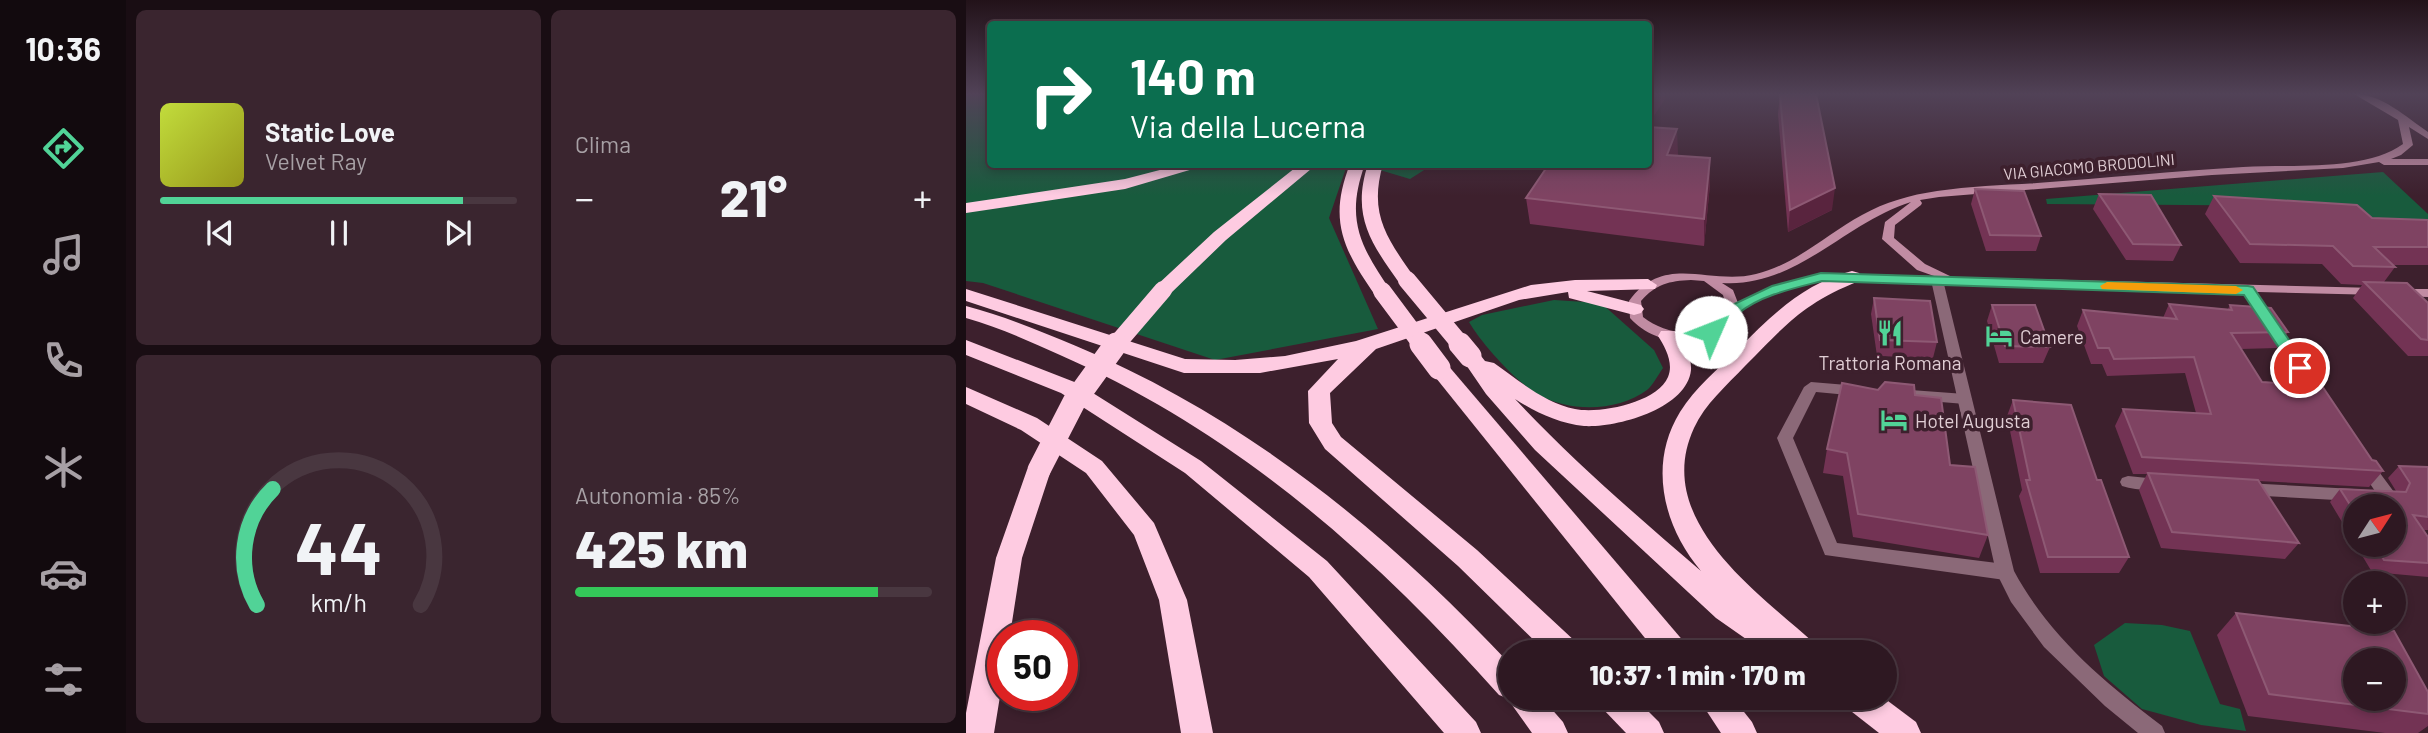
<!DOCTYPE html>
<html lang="it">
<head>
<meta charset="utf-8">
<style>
  :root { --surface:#2e1822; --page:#3a252f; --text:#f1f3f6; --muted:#a7a0a5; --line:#493740; --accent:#51d397 }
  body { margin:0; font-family:Barlow,sans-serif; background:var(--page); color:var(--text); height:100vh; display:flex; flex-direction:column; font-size:26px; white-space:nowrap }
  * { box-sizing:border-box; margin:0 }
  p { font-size:23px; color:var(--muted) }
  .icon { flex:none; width:38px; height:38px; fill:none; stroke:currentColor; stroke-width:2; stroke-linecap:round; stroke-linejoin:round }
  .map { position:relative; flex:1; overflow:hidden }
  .drawer { display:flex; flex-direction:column; gap:10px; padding:10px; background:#190d13; width:840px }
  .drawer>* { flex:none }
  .top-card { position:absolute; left:21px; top:21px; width:665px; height:147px; border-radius:7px; box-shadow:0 4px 10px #0003,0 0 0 2px var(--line); background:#0b6e4f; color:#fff; overflow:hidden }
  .needle { width:46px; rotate:54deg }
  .buttons { position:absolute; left:1377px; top:494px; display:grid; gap:14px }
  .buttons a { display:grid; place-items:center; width:63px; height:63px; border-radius:50%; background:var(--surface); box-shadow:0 4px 10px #0003,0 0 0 2px var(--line); font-size:35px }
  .speed { position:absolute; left:21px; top:620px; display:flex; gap:14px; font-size:35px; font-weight:700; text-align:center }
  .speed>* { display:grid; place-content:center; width:91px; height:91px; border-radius:50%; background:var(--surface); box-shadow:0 4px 10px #0003,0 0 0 2px var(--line); line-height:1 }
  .speed .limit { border:10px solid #d22; background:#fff; color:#111 }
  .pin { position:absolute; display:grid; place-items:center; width:60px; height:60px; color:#fff; margin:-30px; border:4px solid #fff; border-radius:50%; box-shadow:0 2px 7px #0007 }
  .me { position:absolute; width:77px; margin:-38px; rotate:46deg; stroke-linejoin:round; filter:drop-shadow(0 0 5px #0008) }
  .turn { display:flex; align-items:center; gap:24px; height:147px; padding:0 28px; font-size:32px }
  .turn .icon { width:91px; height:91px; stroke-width:2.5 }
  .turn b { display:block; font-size:49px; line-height:60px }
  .big { font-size:52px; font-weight:800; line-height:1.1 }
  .drawer .card { flex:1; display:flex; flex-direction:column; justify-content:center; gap:10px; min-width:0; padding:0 24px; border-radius:10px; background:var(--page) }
  .drawer .dial { align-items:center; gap:0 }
  .dial svg { height:182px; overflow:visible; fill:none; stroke:var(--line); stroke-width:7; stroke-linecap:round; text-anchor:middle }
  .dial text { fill:var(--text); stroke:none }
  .song { display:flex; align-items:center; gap:21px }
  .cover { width:84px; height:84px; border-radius:10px; background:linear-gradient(135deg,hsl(70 70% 55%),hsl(60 70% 35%)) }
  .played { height:7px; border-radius:4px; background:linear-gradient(90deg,var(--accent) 85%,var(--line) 85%) }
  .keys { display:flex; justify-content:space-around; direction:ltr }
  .heat { display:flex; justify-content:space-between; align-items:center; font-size:38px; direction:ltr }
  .charge { height:10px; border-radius:5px; background:linear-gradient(90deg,#34c759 85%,var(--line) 0) }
  .drawer .tiles { flex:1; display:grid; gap:10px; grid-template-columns:repeat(2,1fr) }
  .trip { position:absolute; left:532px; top:640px; width:399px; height:70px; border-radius:35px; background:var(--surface); box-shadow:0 4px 10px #0003,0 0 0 2px var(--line); font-weight:800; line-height:70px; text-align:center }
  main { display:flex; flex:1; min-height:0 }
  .tabs { display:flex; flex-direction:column; width:126px; justify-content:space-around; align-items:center; background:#120a0e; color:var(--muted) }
  .tabs .icon { width:49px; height:49px }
  .tabs .on { color:var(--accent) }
  .tabs b { font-size:32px; color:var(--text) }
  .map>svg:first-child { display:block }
  .green { fill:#185b3d }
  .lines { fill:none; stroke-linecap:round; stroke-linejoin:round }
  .lane { fill:#8b6978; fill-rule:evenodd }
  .street { fill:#8b6978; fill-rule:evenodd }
  .secondary { fill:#c18ca3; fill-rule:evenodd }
  .highway { fill:#fecbe1; fill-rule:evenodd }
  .highway-bridge-far1 { stroke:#fecbe1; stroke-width:18 }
  .highway-bridge { stroke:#fecbe1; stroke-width:23 }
  .wall { fill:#733354; fill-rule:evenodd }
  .shaded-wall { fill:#59243e }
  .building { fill:#7f4362; stroke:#8e5974; stroke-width:2; fill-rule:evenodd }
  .route { fill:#51d397; stroke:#358962; stroke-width:2 }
  .slow { fill:#f59e0b }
  .labels { text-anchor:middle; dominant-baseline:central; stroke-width:7; stroke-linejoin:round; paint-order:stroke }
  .far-street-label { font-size:16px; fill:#e1ced5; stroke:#3d202d }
  .poi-label { font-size:19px; fill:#e1ced5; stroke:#3d202d; text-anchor:start }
</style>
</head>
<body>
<main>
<nav class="tabs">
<b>10:36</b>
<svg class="icon on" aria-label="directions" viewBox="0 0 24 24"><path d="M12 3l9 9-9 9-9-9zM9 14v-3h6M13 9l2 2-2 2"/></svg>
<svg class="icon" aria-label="music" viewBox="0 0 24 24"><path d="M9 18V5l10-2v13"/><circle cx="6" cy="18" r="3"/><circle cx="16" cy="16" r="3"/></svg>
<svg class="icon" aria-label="phone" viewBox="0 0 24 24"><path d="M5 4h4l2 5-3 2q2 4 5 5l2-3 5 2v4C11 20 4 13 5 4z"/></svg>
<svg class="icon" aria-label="climate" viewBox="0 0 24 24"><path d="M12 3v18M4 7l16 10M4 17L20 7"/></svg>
<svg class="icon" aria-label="car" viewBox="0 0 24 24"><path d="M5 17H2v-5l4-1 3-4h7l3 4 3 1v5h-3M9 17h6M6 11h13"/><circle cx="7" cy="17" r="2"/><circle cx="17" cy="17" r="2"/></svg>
<svg class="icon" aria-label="filters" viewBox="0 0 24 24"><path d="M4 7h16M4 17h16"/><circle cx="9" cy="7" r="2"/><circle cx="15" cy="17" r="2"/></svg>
</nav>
<section class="drawer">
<div class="tiles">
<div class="card">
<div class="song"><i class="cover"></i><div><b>Static Love</b><p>Velvet Ray</p></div></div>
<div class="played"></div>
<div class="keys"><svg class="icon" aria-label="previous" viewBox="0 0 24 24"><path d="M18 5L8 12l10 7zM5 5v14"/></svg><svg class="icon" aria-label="pause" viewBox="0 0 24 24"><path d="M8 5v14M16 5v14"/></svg><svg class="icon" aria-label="next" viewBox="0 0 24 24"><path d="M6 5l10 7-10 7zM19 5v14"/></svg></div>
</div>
<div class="card"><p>Clima</p>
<div class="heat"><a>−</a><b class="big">21°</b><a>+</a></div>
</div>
<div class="card dial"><svg viewBox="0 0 100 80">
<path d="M14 69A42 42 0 1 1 86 69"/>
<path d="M14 69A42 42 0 0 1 21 18" stroke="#51d397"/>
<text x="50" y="56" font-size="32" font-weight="700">44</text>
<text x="50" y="72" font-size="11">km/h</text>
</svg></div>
<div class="card"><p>Autonomia · 85%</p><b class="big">425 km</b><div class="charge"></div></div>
</div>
</section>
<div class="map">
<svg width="1462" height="733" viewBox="0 0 1462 733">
  <rect width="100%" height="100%" fill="#3d202d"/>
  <g class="green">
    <path d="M0,94H24V164L381,165L363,218L412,329L249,360L17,283L0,281Z"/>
    <path d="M397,165H466L444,179Z"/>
    <path d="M1417,172L1462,214V226L1400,224L1368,206L1081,204L1080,199Z"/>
    <path d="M588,300L635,303L688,350L697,368C692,375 687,385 681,390C652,412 603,412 573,395C551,383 515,343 503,322L516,315Z"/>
    <path d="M1159,623L1196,625L1224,631L1254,704L1274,709L1280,731L1235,725L1176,709L1138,676L1128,645Z"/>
  </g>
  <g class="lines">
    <g class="lane">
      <path d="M845,382L893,386L900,391L893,396L850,392L827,438L871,543L1039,564L1045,567L1048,572L1045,577L1039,580L859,555L811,438L838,387Z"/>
      <path d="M931,389L999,394L1006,399L999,404L926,398L924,394L926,390Z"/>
    </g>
    <g class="street">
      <path d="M971,276L977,280L1048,571C1083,636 1138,682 1196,726L1199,733H1172L1139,706L1078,647L1045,602L1030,572L965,280Z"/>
      <path d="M1282,286L1286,287L1362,397L1364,401L1362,405H1352L1276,290Z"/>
      <path d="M1399,459L1405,461L1428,492L1430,497L1428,502L1422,503L1405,502L1403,497L1409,491L1391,465L1393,461Z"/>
      <path d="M1162,476L1201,480L1203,484L1201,488C1188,492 1169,490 1156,486L1154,482L1156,478Z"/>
      <path d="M1279,483L1388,489L1394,490L1396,495L1394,500L1388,501L1279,495L1273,494L1271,489L1273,484Z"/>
    </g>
    <g class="secondary">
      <path d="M1388,94C1416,94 1440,117 1462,132V139L1443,127L1447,145L1435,155L1425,159H1462V165H1418L1413,162L1377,168L1246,175L973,197L954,200L956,203L955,205L929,225L928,238L959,264L986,277L1410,288L1414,289L1416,292L1414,295L855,281C830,288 795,296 773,312C766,317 763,327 755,332C728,350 685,342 664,318L663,301C699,252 743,286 790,274C829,265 861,234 896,215C919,202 944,195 971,191C1004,186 1038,185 1071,183C1140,178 1208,171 1277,167C1323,164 1399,172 1437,144L1432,120ZM945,202L919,222L916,239L951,270L968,276L855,273L807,286L772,303L767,290L756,283C830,288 878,223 945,202ZM725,280L738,281L757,295L761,310C741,340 703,337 677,317L675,301C690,284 703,281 725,280Z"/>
      <path d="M1434,289H1462V297L1430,296L1428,293Z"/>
    </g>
    <g class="highway">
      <path d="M217,164H244L159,189L0,213V203L159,179Z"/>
      <path d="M334,164H351L260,240L204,294H190L188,290L190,286L248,232Z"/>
      <path d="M384,164H399C379,219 394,246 425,291L423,295H409C377,249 362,220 384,164Z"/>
      <path d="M402,164H417C402,216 422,239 450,280L448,284H434C405,243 385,216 402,164Z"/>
      <path d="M886,271L893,273L895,277L893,281C836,304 821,324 779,366C761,385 739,404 728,428C686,519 790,591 848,643L852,653H800L750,618L569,450L520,394L494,356L497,351H511L519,361L528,363C552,380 579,403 609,409C633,414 691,403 702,377C708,363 699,347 692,336L695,331H709C717,343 726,356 725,370C721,409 650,428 618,426C594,424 569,412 549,399C607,461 671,516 735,571C697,526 682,464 714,412C729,388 752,369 772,349C806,315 838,283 886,271Z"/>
      <path d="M682,279L691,285L689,289L621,291L675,305L678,309L675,313L668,315L603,298L602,292L553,300L410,349L364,393L366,423L375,437L511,550L611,643L615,653H581L492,566L359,449L343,423L342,391L372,359L294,373H218L0,301V289L219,359L269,360L319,356L390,341L565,285L609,280Z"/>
      <path d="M0,306C38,316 74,331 110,346C279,417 419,531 544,664V698H576L597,722L602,733H566L541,698L533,695C408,554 268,431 94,355C63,341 32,327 0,318Z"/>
      <path d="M0,340L111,383L235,461L361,561L510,722L515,733H478L343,577L219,473L95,393L0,355Z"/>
      <path d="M473,361L480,363L719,643L723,653H691L466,373L462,368L466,363Z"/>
      <path d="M0,387L71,418L136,461L188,523L221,600L247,733H215L193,600L168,535L120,473L55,430L0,404Z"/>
      <path d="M73,461L81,464L85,470L56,558L44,635H37V678L28,733H0V713L30,558L61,470L65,464Z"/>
      <path d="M632,698H669L693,722L698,733H660L636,708Z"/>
      <path d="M732,698H767L786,722L791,733H755Z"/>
      <path d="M877,698H918L950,722L955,733H913L881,708Z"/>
    </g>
    <g class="highway-bridge-far1">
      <path d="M441,280L496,346"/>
      <path d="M416,291L457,346"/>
      <path d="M149,346L197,290"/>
    </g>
    <g class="highway-bridge">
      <path d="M455,344L473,368"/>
      <path d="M494,344L504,356"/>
      <path d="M73,470L108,402L150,344"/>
    </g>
  </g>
  <g class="wall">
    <path d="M814,95L866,210L822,232L812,114Z"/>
    <path d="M712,154L711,156L744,158V184L738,246L564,224L560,198Z"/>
    <path d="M1009,189L1075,236L1070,251H1020L1005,204Z"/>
    <path d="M1133,194L1215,245L1207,261L1160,260L1127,209Z"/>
    <path d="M1248,196L1406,218L1462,220V265H1427L1429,267L1418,282L1462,303V356H1442L1387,298L1396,285L1375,284L1356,264L1274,263L1239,214Z"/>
    <path d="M908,298L971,342L967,358L911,356L905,314Z"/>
    <path d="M1203,304L1262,309L1264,305L1322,332L1311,348L1275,349L1296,382L1406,460L1417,471L1403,487L1292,481L1333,543L1319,559L1195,548L1173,490L1181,474H1167L1149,426L1157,409L1230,413L1219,373L1141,376L1136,364H1125L1111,326L1117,310L1197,318Z"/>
    <path d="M1026,305L1084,347L1077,363H1033L1021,321Z"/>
    <path d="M912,390L949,395L984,465L1022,535L1013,558L887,537L877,476L857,473L861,449Z"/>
    <path d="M1047,400L1131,480L1163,557L1153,573H1074L1053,496L1056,490L1041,416Z"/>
    <path d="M1433,466L1462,467V530H1457L1462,537V577L1406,572L1364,502L1374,489L1430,491L1422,478ZM1390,506L1428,544H1390Z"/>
    <path d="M1270,613L1462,714V726L1452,733H1419L1282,716L1251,635Z"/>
  </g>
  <g class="shaded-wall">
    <path d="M687,94H699V99L682,125V100Z"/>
    <path d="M711,129L712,154L702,180L701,155Z"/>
    <path d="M744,158V184L738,246V219Z"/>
    <path d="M869,188L866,210L822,232L824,210Z"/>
  </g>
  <g class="building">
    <path d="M850,94L869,188L824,210L814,95Z"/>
    <path d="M682,127L711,129L701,155L744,158L738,219L560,198L583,164H682Z"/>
    <path d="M1009,189L1058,191L1075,236L1024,235Z"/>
    <path d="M1133,194L1185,195L1215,245L1167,244Z"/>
    <path d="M1248,196L1391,205L1406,218L1462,220V247H1408L1429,267L1387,266L1367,246L1284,244Z"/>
    <path d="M1398,282L1441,283L1462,303V340L1455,339Z"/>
    <path d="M908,298L964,301L971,342L914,340Z"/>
    <path d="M1203,304L1266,310L1264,305L1305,308L1322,332L1265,333L1296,382L1356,386L1406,460L1410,461L1417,471L1176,457L1157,409L1245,414L1228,357L1148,359L1143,348H1132L1117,310L1211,319Z"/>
    <path d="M1026,305H1069L1084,347L1039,346Z"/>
    <path d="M919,382L948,385L949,395L975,398L984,465L1009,467L1022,535L892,514L881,453L861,449L876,383L912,390Z"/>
    <path d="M1047,400L1105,405L1131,480H1135L1163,557H1082L1060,480H1064Z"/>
    <path d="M1433,466L1462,467V517L1447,515L1462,537V563L1418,560L1408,544H1428V506H1390V514L1374,489L1440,492L1444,483Z"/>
    <path d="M1182,473L1292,480L1333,543L1206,532Z"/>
    <path d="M1270,613L1428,631L1462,692V714L1303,694ZM1390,660H1428V698H1390Z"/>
  </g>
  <linearGradient id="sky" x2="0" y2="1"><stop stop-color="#221219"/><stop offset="0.48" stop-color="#514257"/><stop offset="1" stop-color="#514257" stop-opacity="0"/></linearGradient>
  <rect width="1462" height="196" fill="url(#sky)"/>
  <path class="route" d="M855,273L1282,286L1287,287L1342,368L1334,373L1329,372L1278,295L856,281C829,288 795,295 773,313C762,322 759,340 740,335L737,332L751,323L762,307L806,286Z"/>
  <path class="slow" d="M1141,282L1270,286L1277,290L1270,294L1136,289L1134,286Z"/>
  <defs>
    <g id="restaurant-bare" transform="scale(2.1)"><path d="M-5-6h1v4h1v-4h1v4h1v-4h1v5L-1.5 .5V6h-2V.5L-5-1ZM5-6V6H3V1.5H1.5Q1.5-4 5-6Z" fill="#51d397" stroke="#3d202d" stroke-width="2.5" paint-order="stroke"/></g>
    <g id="hotel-bare" transform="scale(2.1)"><path d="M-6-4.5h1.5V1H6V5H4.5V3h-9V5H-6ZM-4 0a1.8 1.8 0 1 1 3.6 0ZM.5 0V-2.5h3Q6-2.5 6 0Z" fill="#51d397" stroke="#3d202d" stroke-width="2.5" paint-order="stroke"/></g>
  </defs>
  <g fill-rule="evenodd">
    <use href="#restaurant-bare" x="924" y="333"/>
    <use href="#hotel-bare" x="1033" y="336"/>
    <use href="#hotel-bare" x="928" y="420"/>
  </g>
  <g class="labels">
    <g class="far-street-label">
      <text transform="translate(1123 166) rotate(-5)">VIA GIACOMO BRODOLINI</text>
    </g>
    <g class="poi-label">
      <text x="1054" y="336">Camere</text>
      <text x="924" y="362" text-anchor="middle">Trattoria Romana</text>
      <text x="949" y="420">Hotel Augusta</text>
    </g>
  </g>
</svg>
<div class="buttons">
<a><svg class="needle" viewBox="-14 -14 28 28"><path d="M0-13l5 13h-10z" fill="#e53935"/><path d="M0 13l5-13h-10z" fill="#a7a0a5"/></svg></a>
<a>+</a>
<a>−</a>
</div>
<div class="speed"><div class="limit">50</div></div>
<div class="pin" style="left:1334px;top:368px;background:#d93025"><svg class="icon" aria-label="arrive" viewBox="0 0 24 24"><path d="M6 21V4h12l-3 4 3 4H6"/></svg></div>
<svg class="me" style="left:745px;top:332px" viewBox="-20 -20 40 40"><circle r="19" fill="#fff"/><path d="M0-13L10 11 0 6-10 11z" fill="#51d397"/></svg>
<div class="trip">10:37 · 1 min · 170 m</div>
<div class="top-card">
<div class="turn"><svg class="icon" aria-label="right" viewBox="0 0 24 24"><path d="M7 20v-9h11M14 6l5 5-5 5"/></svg><div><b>140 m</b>Via della Lucerna</div></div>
</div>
</div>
</main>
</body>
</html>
